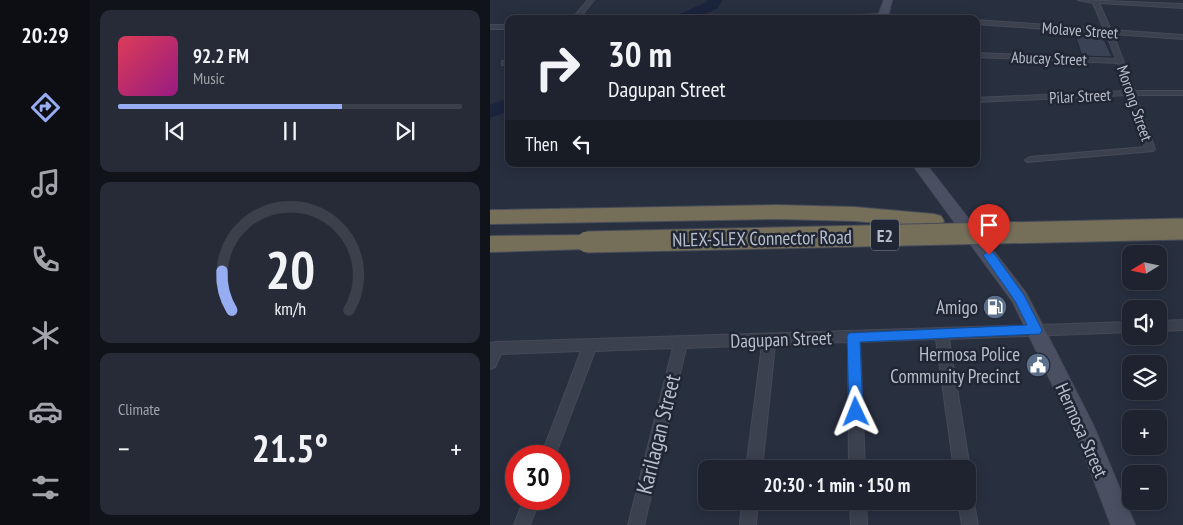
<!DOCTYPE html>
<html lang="en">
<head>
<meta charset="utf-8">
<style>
  :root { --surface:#1e232f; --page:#262b37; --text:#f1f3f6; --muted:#a1a4aa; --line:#3c404b; --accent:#96adf1 }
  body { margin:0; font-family:"PT Sans Narrow",sans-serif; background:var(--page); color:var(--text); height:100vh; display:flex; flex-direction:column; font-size:19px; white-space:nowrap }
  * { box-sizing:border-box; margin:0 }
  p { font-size:16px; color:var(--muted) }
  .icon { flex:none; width:28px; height:28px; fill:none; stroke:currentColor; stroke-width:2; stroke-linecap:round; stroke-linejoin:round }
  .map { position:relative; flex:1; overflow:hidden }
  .sheet { display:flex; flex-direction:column; gap:10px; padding:10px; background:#10131a; width:400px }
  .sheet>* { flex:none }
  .top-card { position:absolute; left:15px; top:15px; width:475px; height:152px; border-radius:10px; box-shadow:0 2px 12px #0003,0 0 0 1px var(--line); background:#1e232f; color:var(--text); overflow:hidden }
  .needle { width:32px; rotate:260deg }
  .buttons { position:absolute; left:632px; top:245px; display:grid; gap:10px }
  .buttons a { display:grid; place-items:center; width:45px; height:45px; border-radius:10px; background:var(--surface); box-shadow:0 2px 12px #0003,0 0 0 1px var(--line); font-size:25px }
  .speed { position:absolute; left:15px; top:445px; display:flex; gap:10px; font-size:25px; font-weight:700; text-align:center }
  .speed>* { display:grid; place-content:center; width:65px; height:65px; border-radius:50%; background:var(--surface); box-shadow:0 2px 12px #0003,0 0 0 1px var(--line); line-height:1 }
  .speed .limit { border:8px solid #d22; background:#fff; color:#111 }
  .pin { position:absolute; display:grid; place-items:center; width:42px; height:42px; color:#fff; margin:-51px -21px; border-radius:50% 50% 50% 0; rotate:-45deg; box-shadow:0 0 5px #0007 }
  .pin .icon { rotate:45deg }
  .me { position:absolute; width:55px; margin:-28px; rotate:358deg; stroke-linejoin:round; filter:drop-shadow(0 0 4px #0008) }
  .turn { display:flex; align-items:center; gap:18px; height:105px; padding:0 20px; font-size:22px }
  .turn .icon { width:65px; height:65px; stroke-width:2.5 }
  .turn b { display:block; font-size:35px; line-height:42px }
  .then { display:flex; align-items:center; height:48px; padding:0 20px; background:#0003; gap:10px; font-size:19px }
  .big { font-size:38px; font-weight:700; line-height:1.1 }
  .sheet .card { flex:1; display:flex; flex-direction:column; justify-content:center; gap:8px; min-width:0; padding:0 18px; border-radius:10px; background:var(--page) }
  .sheet .dial { align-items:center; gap:0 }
  .dial svg { height:130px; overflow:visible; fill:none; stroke:var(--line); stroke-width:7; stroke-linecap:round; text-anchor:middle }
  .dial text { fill:var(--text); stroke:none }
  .song { display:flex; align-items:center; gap:15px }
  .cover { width:60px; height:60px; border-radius:8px; background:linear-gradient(135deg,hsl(350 70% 55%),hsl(310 70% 35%)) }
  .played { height:5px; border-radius:2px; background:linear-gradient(90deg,var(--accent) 65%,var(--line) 65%) }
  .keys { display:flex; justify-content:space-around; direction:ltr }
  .heat { display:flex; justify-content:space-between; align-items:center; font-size:28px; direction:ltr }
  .trip { position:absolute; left:208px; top:460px; width:278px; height:50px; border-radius:10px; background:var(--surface); box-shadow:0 2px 12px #0003,0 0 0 1px var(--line); font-weight:700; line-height:50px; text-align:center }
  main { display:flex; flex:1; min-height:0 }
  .tabs { display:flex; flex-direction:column; width:90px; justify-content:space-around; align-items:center; background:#0c0e13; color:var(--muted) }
  .tabs .icon { width:35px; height:35px }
  .tabs .on { color:var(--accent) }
  .tabs b { font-size:22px; color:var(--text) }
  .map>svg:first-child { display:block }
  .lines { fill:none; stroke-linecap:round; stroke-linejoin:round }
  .river { fill:#1b243d; fill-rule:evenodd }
  .building { fill:#3a4255; stroke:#232837 }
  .street-casing { stroke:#454a58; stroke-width:2 }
  .secondary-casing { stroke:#454a58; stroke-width:2 }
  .highway-casing { stroke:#474c5a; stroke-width:2 }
  .street { fill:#3c414f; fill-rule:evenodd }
  .secondary { fill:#4a5062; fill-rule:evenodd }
  .highway { fill:#756e59; fill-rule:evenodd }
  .highway-bridge-casing { stroke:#474c5a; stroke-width:23; stroke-linecap:butt }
  .highway-bridge { stroke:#756e59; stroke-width:21 }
  .route { fill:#1a73e8; stroke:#114b97 }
  .labels { text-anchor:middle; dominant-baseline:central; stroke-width:5; stroke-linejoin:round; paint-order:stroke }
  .far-street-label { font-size:16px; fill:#b8bdca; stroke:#212635 }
  .shield { fill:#212635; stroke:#8b909d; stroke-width:1 }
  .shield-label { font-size:18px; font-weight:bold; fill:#b8bdca }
  .street-label { font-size:19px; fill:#b8bdca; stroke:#212635 }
  .poi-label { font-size:19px; fill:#b8bdca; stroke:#212635; text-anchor:end }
  .near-street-label { font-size:22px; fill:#b8bdca; stroke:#212635 }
</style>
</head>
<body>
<main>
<nav class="tabs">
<b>20:29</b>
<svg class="icon on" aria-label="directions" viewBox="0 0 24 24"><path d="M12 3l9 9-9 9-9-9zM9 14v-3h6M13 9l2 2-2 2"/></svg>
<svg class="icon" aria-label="music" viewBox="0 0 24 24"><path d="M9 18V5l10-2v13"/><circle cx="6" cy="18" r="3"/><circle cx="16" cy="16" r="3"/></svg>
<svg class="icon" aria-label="phone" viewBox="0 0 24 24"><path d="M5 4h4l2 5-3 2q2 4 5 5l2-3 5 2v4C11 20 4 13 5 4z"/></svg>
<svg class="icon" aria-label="climate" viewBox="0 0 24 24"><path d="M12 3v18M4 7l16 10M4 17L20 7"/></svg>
<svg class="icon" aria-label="car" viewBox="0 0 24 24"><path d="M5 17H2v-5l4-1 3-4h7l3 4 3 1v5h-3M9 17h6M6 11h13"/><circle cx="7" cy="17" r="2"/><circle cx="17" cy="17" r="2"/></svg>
<svg class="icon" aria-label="filters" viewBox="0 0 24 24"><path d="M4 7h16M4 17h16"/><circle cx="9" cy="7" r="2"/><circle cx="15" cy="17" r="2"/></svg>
</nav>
<section class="sheet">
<div class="card">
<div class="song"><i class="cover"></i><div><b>92.2 FM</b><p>Music</p></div></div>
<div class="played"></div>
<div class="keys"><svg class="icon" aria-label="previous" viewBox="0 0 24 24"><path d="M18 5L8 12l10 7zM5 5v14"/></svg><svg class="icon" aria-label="pause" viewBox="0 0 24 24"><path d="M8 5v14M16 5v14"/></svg><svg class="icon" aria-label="next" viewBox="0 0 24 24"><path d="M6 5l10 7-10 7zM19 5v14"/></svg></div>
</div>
<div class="card dial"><svg viewBox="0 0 100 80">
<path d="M14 69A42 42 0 1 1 86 69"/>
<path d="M14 69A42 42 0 0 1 8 45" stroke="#96adf1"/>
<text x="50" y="56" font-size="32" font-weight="700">20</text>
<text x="50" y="72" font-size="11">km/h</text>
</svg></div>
<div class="card"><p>Climate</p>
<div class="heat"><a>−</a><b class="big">21.5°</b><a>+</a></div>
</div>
</section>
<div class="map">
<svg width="693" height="525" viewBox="0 0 693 525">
  <rect width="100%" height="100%" fill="#282f3f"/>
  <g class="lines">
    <g class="river">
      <path d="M218,0H232L228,8L204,19H183L185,16L217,2Z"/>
      <path d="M19,98V111L0,118V105Z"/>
    </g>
  </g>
  <path class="building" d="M585,35L613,37L622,57L592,56Z"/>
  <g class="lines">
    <g class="street-casing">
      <g id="street">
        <path d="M98,0H104L89,19H82Z"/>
        <path d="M588,0L693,4V8L609,3L621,30L693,35V39L623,34L645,91H693V95H646L665,149L663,151L537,162L535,160L540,157L655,147L638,95L486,102V98L637,91L628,63L486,57V53L626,59L616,33L486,24V20L614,29L603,3Z"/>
        <path d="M393,14L439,19H322L325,17Z"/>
        <rect x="0" y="25" width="19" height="4"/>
        <rect x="12" y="61" width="7" height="4"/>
        <path d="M693,320V330L669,331V321Z"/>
        <path d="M641,322V332L459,339L480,469L476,475V469H464L446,339L370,342L375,469H359L358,342L285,345L272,469H256L272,345L196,348L154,525H138L183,348L105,351L65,456H51L91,351L11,354L5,367L0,369V343L7,342Z"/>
        <path d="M476,491L482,493L488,525H472L468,501H476Z"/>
        <path d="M34,499H50L40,525H24Z"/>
        <path d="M252,501H268L266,525H250Z"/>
        <path d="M360,501H376L377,525H361Z"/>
      </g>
    </g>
    <g class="secondary-casing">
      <g id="secondary">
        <path d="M394,0H402L397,19H387Z"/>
        <path d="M422,164H436L536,293L603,425L645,525H621L587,436L523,302Z"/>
      </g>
    </g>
    <g class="highway-casing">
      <g id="highway">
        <path d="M287,205L365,207L444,214L451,216L454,221L451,226L444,228L365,221L287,219L0,224V210Z"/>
        <path d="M97,235L104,237L107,242L104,247L97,249L0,252V236Z"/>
      </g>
    </g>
    <use href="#street" class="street"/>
    <use href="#secondary" class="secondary"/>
    <use href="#highway" class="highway"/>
    <g class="highway-bridge-casing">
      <path id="highway-bridge" d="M97,242L693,229"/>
    </g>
    <use href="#highway-bridge" class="highway-bridge"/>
  </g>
  <path class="route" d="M499,251L503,252L534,295L552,330L550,334L370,342L373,412L371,417L366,419L361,417L359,412L357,336L359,333L537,325L525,301L493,255Z"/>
  <defs>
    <g id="fuel-disc" transform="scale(1.25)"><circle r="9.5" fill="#5c6f8a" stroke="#212635"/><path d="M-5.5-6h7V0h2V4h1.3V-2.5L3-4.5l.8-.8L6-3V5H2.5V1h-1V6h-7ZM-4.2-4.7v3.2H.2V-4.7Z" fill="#fff"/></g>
    <g id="civic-disc" transform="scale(1.25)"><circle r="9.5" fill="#5c6f8a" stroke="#212635"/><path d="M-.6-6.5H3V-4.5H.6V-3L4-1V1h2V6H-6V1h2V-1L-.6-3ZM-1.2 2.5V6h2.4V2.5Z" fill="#fff"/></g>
  </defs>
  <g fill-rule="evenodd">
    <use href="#fuel-disc" x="505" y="307"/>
    <use href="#civic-disc" x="548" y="365"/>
  </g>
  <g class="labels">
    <g class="far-street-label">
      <text transform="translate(590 30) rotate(4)">Molave Street</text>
      <text transform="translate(559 58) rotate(2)">Abucay Street</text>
      <text transform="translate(590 96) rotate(-3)">Pilar Street</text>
      <text transform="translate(645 103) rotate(71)">Morong Street</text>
    </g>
    <rect class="shield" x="381" y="219.5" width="28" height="31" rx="4"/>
    <g class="shield-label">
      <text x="395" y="235">E2</text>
    </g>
    <g class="street-label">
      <text transform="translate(272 238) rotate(-1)">NLEX-SLEX Connector Road</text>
      <text transform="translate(291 339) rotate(-2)">Dagupan Street</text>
      <text transform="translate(592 430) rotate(66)">Hermosa Street</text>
    </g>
    <g class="poi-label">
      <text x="488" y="307">Amigo</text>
      <text x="530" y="354">Hermosa Police<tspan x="530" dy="22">Community Precinct</tspan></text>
    </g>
    <g class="near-street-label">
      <text transform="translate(168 434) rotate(-76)">Karilagan Street</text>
    </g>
  </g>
</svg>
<div class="buttons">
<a><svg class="needle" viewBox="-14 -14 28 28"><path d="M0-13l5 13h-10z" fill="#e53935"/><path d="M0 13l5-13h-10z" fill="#a1a4aa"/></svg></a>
<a><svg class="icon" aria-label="sound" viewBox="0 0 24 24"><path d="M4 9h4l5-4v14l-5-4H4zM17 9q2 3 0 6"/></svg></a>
<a><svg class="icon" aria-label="layers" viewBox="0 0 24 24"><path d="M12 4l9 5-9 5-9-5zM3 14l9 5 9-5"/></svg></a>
<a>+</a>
<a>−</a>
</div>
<div class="speed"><div class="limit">30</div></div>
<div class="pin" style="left:499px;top:255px;background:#d93025"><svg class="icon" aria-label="arrive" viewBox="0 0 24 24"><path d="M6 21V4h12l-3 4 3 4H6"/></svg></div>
<svg class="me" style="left:366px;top:412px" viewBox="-20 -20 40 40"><path d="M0-17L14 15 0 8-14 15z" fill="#1a73e8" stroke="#fff" stroke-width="4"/></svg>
<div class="trip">20:30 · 1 min · 150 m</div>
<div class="top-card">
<div class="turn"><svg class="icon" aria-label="right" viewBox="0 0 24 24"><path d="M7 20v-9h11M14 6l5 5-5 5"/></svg><div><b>30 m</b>Dagupan Street</div></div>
<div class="then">Then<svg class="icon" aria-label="left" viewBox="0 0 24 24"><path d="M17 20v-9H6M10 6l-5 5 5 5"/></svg></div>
</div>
</div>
</main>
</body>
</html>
